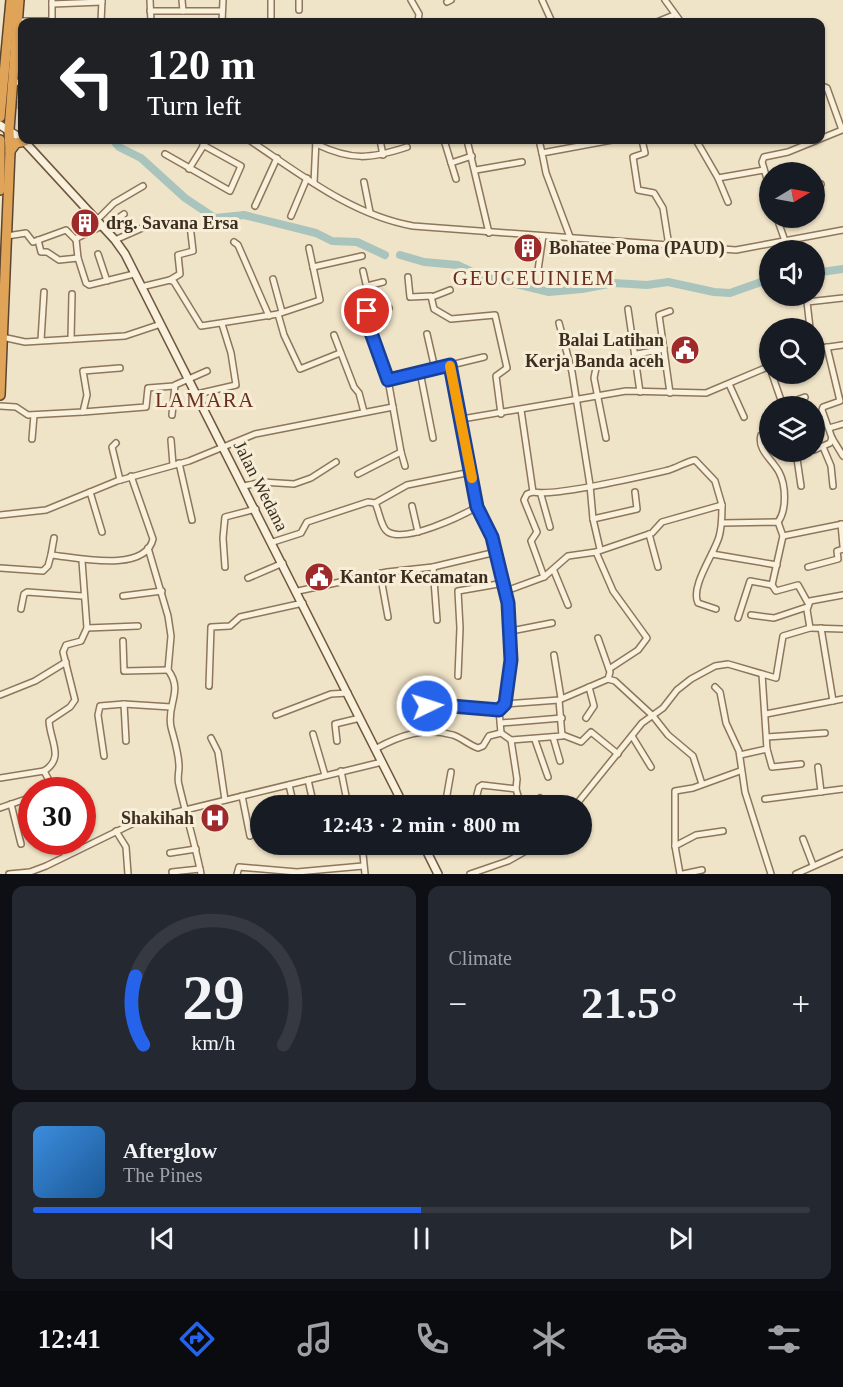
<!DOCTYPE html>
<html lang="en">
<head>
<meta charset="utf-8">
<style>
  :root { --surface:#171b24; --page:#242831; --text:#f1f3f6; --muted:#9ea1a6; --line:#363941; --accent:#2563eb }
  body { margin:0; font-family:"Times New Roman",serif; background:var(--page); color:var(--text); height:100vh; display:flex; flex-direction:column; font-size:22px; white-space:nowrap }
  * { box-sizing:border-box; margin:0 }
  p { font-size:20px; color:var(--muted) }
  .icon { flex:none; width:33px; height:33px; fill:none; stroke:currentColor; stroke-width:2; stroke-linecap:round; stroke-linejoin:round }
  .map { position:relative; height:874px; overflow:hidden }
  .panel { display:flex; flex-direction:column; gap:12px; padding:12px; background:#0d0f14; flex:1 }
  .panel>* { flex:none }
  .banner { position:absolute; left:18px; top:18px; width:807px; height:126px; border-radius:12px; box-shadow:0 2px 4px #0004; background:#202124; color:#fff; overflow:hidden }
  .needle { width:39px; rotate:80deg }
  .tools { position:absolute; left:759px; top:162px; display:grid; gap:12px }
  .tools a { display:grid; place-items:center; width:66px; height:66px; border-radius:50%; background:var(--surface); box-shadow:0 2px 4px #0004; font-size:30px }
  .speed { position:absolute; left:18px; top:777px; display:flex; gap:12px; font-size:30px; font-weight:700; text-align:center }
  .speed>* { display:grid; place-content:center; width:78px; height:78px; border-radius:50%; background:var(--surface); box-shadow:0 2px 4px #0004; line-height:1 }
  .speed .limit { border:9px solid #d22; background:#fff; color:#111 }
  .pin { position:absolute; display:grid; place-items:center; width:51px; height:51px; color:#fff; margin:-26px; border:3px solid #fff; border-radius:50%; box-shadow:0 2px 6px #0007 }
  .me { position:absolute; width:66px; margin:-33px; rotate:86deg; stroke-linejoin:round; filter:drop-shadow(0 0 4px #0008) }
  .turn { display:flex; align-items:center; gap:21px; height:126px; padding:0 30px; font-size:27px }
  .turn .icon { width:78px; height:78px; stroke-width:2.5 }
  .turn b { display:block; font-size:42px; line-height:51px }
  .big { font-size:45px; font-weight:800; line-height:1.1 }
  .panel .tile { flex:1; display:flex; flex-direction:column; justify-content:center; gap:9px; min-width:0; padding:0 21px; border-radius:12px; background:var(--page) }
  .panel .dial { align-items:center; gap:0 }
  .dial svg { height:156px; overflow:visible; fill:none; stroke:var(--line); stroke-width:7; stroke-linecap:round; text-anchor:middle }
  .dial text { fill:var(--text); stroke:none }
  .song { display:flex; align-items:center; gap:18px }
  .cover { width:72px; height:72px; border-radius:9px; background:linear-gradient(135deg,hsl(210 70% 55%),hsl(210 70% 35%)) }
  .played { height:6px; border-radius:3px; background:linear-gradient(90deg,var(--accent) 50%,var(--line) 50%) }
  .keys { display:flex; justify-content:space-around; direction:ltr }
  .heat { display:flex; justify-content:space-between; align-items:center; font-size:33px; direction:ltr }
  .panel .tiles { flex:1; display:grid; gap:12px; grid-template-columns:1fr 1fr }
  .tile:last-child { grid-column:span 2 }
  .trip { position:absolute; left:250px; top:795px; width:342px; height:60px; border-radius:30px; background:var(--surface); box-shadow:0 2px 4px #0004; font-weight:800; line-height:60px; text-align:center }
  .menu { display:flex; height:96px; justify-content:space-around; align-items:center; background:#090b0e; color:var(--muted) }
  .menu .icon { width:42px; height:42px }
  .menu .current { color:var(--accent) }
  .menu b { font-size:27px; color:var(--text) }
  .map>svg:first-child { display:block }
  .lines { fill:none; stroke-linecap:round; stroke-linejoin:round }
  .river { stroke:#a9c4bc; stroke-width:8 }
  .street-casing { stroke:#8d765c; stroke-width:8 }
  .secondary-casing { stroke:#6f573f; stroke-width:10 }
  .highway-casing { stroke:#5b4430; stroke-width:12 }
  .street { stroke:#faf1dc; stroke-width:5 }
  .secondary { stroke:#faf1dc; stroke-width:7 }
  .highway { stroke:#e0a458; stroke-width:9 }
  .route-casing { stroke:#184099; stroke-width:15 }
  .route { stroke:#2563eb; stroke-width:10 }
  .slow { stroke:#f59e0b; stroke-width:10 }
  .labels { text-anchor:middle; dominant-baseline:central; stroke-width:6; stroke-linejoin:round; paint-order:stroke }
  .poi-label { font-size:18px; font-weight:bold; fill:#3d2e20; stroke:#f7eed8; text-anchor:start }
  .street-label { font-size:18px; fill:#3d2e20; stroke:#f7eed8 }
  .quarter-label { font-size:21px; letter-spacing:1.5px; fill:#6b2e1e; stroke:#f7eed8 }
</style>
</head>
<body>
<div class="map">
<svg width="843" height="874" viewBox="0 0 843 874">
  <rect width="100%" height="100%" fill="#f0e4c8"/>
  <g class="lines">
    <g class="river">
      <path d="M7,103L22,106"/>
      <path d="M113,140L119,147L141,158L185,198L215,218L244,215L316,233L332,241L357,242L385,255"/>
      <path d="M400,255L424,262L458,265L479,275L549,292L582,289L614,283L647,285L668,282L714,292L730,293L770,279"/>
      <path d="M814,273L843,269"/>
    </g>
    <g class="street-casing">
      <g id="street">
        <path d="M52,0V22"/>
        <path d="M150,0L151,22"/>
        <path d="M182,0L183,11"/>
        <path d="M299,0V10"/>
        <path d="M411,0L419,14L418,22"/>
        <path d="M542,0L552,22"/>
        <path d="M665,0L681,22"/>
        <path d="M447,2L451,0"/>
        <path d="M52,4L102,2"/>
        <path d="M150,11H222"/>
        <path d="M18,21H52"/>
        <path d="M101,22L102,0"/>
        <path d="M222,22L223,0"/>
        <path d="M271,22V0"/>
        <path d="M657,22L674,15"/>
        <path d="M12,80L22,84"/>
        <path d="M249,140C299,173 351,215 413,226L736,250L843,230"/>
        <path d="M380,140L383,155"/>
        <path d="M444,140L456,179"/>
        <path d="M467,140L489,233"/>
        <path d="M539,140L542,153"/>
        <path d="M642,140L645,153L633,157L638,190L654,193L663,208L669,246"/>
        <path d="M696,140L718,178L764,170"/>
        <path d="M316,144C352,161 370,159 407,147"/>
        <path d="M165,154L230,191L241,166L203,145"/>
        <path d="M451,163L472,156"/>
        <path d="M189,169L207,140"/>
        <path d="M476,170L522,162"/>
        <path d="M718,178L728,202"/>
        <path d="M364,182L370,212"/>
        <path d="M314,183L316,140"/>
        <path d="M814,186L821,184"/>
        <path d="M770,189L762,162L764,157L788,152L842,130L827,88L820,85"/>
        <path d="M255,206L277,158"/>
        <path d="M291,216L307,178"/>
        <path d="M777,218L785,241"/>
        <path d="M97,220L114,203L143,186"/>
        <path d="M104,228L124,214"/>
        <path d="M7,236L26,233L33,242L66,230L75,239L102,226"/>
        <path d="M570,237L546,173L542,153L612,140"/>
        <path d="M76,239L78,258"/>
        <path d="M38,240L41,252H47L59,260L78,258L86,283L89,285L134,274"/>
        <path d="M115,240L149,225"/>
        <path d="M234,242L238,245L269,316"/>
        <path d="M98,254L107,281"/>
        <path d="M313,267L362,256"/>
        <path d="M538,270L543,236"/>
        <path d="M363,271L372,310"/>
        <path d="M408,277L410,297L431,296L434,309L451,319L495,315L507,368L496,376L501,414"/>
        <path d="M273,279L282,312"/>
        <path d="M170,280L180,274L178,255L193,251L190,225"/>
        <path d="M367,286L383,282"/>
        <path d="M141,287L170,280L174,282L201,326L278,314L320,300L309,248"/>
        <path d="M432,297L450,290"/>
        <path d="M628,309L640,392"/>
        <path d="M278,314L284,335L300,369L340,353"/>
        <path d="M559,323L572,372L590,485L593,519L600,549"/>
        <path d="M810,328L807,302L843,298"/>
        <path d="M427,334L435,369"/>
        <path d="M334,335L354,387L359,393L364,412"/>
        <path d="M2,337L25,342L125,336L161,324"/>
        <path d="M71,339L72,294"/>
        <path d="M41,340L44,292"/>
        <path d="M827,347L840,401L823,407L822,410L832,438L843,456"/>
        <path d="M814,349L843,345"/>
        <path d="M637,354L664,349"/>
        <path d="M597,363L594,378L606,438"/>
        <path d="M450,365L477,507L492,537L508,603L511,660L505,704L559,700L608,679L610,672L598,638"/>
        <path d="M420,372L433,438"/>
        <path d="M772,374L783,406"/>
        <path d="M389,380L484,357"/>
        <path d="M729,384L744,417"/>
        <path d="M670,393L659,315L670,311"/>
        <path d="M197,394L236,385L231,353L222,324"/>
        <path d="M783,405L805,397"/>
        <path d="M0,406L16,407L28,415L83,412L87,395L83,371L120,368"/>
        <path d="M521,410L533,492C554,497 643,476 669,470C678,467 686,462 695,460L715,481L722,505"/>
        <path d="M83,412L146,407L148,388L174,386"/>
        <path d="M172,415L175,385L207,371"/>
        <path d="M462,419L626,391L706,393L770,366"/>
        <path d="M829,428L843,424"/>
        <path d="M770,432L761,435C757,450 772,459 779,472C786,485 787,510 778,522"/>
        <path d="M32,439L34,415"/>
        <path d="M171,440L173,465"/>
        <path d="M116,443L112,447L120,480"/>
        <path d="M823,447L831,466L833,486"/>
        <path d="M814,450L830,443L832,438"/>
        <path d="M401,452L405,466"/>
        <path d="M796,452L801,486"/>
        <path d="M179,463L192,520"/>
        <path d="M358,474L401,452L387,374L365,314L367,311L389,308"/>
        <path d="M244,486L262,482L294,484L311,478L336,462"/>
        <path d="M90,492L102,532"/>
        <path d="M533,492L527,494L524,500L537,532L531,541L544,577"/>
        <path d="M541,495L550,527"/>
        <path d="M375,503L407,485L471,472"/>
        <path d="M412,506L418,532"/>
        <path d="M0,515L46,510L117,481L189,461L255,434L393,407"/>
        <path d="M593,519L637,509L635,492"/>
        <path d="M722,523L778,522L783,536L772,585L750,581L738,618"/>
        <path d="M841,524L843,546"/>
        <path d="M649,534L658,567"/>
        <path d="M783,536L843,524"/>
        <path d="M273,542L301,533L307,522L368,502L375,503C379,510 381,528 388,532C406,543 461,516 477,507"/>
        <path d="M148,548L168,616L171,636L168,670C184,691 166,705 171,727C174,739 179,753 179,767C179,773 177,779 179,785C186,815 195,844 201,874"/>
        <path d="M596,552L613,591L647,638L638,650L609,669"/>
        <path d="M712,554L777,565"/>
        <path d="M51,555L54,538"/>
        <path d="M225,567L223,538L225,517L256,509"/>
        <path d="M433,567L437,620"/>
        <path d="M808,567L838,559L837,551L843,549"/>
        <path d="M0,568L43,571L48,566L51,555C74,557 145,574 153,539L131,476"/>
        <path d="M554,571L568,605"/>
        <path d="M380,573L388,617"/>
        <path d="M248,578L283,563"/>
        <path d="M772,585L776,591L798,585L808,603"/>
        <path d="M298,591L387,572L433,567L496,552"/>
        <path d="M506,591L544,577L568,556L596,552L652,533L662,522L722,505C722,516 722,527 719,537C714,554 690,587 698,603L716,609"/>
        <path d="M843,595L810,601L807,610L810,628L843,629"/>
        <path d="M123,596L162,591"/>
        <path d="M21,609L24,594L27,592L82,596"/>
        <path d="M751,615L774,618L807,607"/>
        <path d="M87,628L138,626"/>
        <path d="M821,628L833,701"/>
        <path d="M511,631L552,623"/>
        <path d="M123,641L124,671L168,670"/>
        <path d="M554,655L561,698"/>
        <path d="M458,676L460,628L458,591L504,583"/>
        <path d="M608,679L615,681L653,716L668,735L693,756L702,784"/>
        <path d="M209,686L211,627L230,626L240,617L303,603"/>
        <path d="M715,687L720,692L726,723L739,751L745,792L771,874"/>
        <path d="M0,695L35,681L66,662"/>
        <path d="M124,704L126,741"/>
        <path d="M499,710L501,733"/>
        <path d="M766,714L843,699"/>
        <path d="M276,715L331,694L348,693"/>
        <path d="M586,718L594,706L589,687"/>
        <path d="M501,723L562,718"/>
        <path d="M430,732L428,703L499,710"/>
        <path d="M313,734L325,775"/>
        <path d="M563,735L581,742L591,732L618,754"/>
        <path d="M632,736L651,767"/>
        <path d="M553,737L560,761"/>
        <path d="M767,737L825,733"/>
        <path d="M211,738L218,752L225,800"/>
        <path d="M511,740L517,779L516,789"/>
        <path d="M535,740L548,777"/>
        <path d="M337,741L335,724L360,718"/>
        <path d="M375,749C401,735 423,727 453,735C462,738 469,745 478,748L483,746L489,736L501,733L511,740L562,736L559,700"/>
        <path d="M767,749L772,767L801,764"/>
        <path d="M740,755L767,749L762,674"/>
        <path d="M104,756L98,715L100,706L124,704L171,707"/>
        <path d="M818,767L821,792"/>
        <path d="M44,771C65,758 50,741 49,721L70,707L75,700L63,652L66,645L81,641L87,628L82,561"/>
        <path d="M341,771L348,806"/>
        <path d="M0,778L44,771L53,788L47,790"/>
        <path d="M308,780L314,806"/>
        <path d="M289,785L294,806"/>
        <path d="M242,796L250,836"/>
        <path d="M540,798L548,806"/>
        <path d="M765,799L843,789"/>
        <path d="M11,804L21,844"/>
        <path d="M445,806L451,772"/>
        <path d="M474,806L479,787L482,785L516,789L521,806"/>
        <path d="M575,806L642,723L663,708L677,690L691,679L715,666L728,664L776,678L783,636L810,628"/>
        <path d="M0,808L32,797"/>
        <path d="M116,831L126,847L128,874"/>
        <path d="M803,839L813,865"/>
        <path d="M59,842L66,856"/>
        <path d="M362,844L365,874"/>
        <path d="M675,846V791L693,788L740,771"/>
        <path d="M170,853L196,849"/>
        <path d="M172,872L200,869"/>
        <path d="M9,874L30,872L46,866L136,822L382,762"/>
        <path d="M237,874L239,867L297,872L363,866"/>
        <path d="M470,874L508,861L538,844"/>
        <path d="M680,874L675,846L696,835L723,831"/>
        <path d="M683,874L702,870"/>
        <path d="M796,874L843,853"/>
      </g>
    </g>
    <g class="secondary-casing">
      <g id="secondary">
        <path d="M0,125L22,139"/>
        <path d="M23,140L115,240L125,254L404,806"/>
        <path d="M423,844L438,874"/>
      </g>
    </g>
    <g class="highway-casing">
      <g id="highway">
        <path d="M0,117L11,0"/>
        <path d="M0,140V190"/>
        <path d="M10,151L16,143L25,141"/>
        <path d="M0,395L10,151L9,130L19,0"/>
      </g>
    </g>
    <use href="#street" class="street"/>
    <use href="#secondary" class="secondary"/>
    <use href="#highway" class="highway"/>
  </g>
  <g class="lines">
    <g class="route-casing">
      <path id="route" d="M367,311L365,316L388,380L450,365L477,507L492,537L508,603L511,660L505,704L499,710L428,704L427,706"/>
    </g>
    <use href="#route" class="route"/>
    <path class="slow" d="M450,366L472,478"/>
  </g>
  <defs>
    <g id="building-disc" transform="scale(1.5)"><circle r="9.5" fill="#9e2a2b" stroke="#f7eed8"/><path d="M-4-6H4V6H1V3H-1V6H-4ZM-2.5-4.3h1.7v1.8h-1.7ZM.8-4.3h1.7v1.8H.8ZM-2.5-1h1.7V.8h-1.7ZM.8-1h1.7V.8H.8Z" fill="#fff"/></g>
    <g id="civic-disc" transform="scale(1.5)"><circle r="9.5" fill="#9e2a2b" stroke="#f7eed8"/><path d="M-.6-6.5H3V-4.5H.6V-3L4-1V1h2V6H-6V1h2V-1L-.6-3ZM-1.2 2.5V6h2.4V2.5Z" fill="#fff"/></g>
    <g id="hospital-disc" transform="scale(1.5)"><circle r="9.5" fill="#9e2a2b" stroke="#f7eed8"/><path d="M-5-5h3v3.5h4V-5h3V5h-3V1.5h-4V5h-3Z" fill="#fff"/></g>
  </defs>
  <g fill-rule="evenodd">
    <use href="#building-disc" x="85" y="223"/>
    <use href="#building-disc" x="528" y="248"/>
    <use href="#civic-disc" x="685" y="350"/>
    <use href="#civic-disc" x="319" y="577"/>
    <use href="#hospital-disc" x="215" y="818"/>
  </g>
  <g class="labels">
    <g class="poi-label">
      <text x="106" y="223">drg. Savana Ersa</text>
      <text x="549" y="248">Bohatee Poma (PAUD)</text>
      <text x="664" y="340" text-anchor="end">Balai Latihan<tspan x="664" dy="21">Kerja Banda aceh</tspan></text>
      <text x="340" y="577">Kantor Kecamatan</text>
      <text x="194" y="818" text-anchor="end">Shakihah</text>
    </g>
    <g class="street-label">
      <text transform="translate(261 486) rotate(63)">Jalan Wedana</text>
    </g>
    <g class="quarter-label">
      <text x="534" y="278">GEUCEUINIEM</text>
      <text x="205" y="400">LAMARA</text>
    </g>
  </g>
</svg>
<div class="tools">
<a><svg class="needle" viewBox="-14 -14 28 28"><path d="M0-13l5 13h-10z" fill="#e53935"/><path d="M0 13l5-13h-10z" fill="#9ea1a6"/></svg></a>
<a><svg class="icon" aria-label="sound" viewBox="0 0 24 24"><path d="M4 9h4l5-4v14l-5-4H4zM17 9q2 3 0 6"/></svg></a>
<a><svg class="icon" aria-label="search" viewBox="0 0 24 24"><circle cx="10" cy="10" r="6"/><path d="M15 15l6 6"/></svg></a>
<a><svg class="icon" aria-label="layers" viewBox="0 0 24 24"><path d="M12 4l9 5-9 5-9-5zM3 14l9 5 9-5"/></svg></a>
</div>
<div class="speed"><div class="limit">30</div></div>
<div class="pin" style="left:367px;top:311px;background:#d93025"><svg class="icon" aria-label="arrive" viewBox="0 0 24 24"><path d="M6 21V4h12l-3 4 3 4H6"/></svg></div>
<svg class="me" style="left:427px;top:706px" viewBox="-20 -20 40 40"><circle r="17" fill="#2563eb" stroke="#fff" stroke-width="3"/><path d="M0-11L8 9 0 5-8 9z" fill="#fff"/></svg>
<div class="trip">12:43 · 2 min · 800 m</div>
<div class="banner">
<div class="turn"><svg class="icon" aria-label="left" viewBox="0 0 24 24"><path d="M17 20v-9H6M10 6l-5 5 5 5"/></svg><div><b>120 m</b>Turn left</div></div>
</div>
</div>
<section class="panel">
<div class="tiles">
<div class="tile dial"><svg viewBox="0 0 100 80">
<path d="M14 69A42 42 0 1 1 86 69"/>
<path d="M14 69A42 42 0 0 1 10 34" stroke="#2563eb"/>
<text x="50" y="56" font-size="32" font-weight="700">29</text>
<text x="50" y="72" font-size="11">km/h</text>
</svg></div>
<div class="tile"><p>Climate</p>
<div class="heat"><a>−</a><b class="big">21.5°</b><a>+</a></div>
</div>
<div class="tile">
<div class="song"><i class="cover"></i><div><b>Afterglow</b><p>The Pines</p></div></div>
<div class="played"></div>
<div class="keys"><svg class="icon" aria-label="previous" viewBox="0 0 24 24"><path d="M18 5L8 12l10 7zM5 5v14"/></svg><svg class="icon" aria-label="pause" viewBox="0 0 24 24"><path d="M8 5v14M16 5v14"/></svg><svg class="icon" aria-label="next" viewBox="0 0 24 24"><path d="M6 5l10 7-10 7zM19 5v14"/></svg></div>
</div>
</div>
</section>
<nav class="menu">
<b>12:41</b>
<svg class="icon current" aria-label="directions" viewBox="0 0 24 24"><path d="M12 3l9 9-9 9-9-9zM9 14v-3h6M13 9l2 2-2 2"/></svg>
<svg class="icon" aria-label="music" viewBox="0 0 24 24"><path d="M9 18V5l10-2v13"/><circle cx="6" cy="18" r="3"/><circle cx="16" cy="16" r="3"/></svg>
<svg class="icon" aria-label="phone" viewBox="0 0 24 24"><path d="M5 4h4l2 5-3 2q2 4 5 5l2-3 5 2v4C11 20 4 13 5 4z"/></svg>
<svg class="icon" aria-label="climate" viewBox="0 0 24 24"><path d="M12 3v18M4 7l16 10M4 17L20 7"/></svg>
<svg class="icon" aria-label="car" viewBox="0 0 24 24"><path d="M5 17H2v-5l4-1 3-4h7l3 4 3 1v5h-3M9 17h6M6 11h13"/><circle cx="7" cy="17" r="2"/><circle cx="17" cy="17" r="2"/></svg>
<svg class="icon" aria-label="filters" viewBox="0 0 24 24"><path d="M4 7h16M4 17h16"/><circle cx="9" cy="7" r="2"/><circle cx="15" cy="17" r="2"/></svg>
</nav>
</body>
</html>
